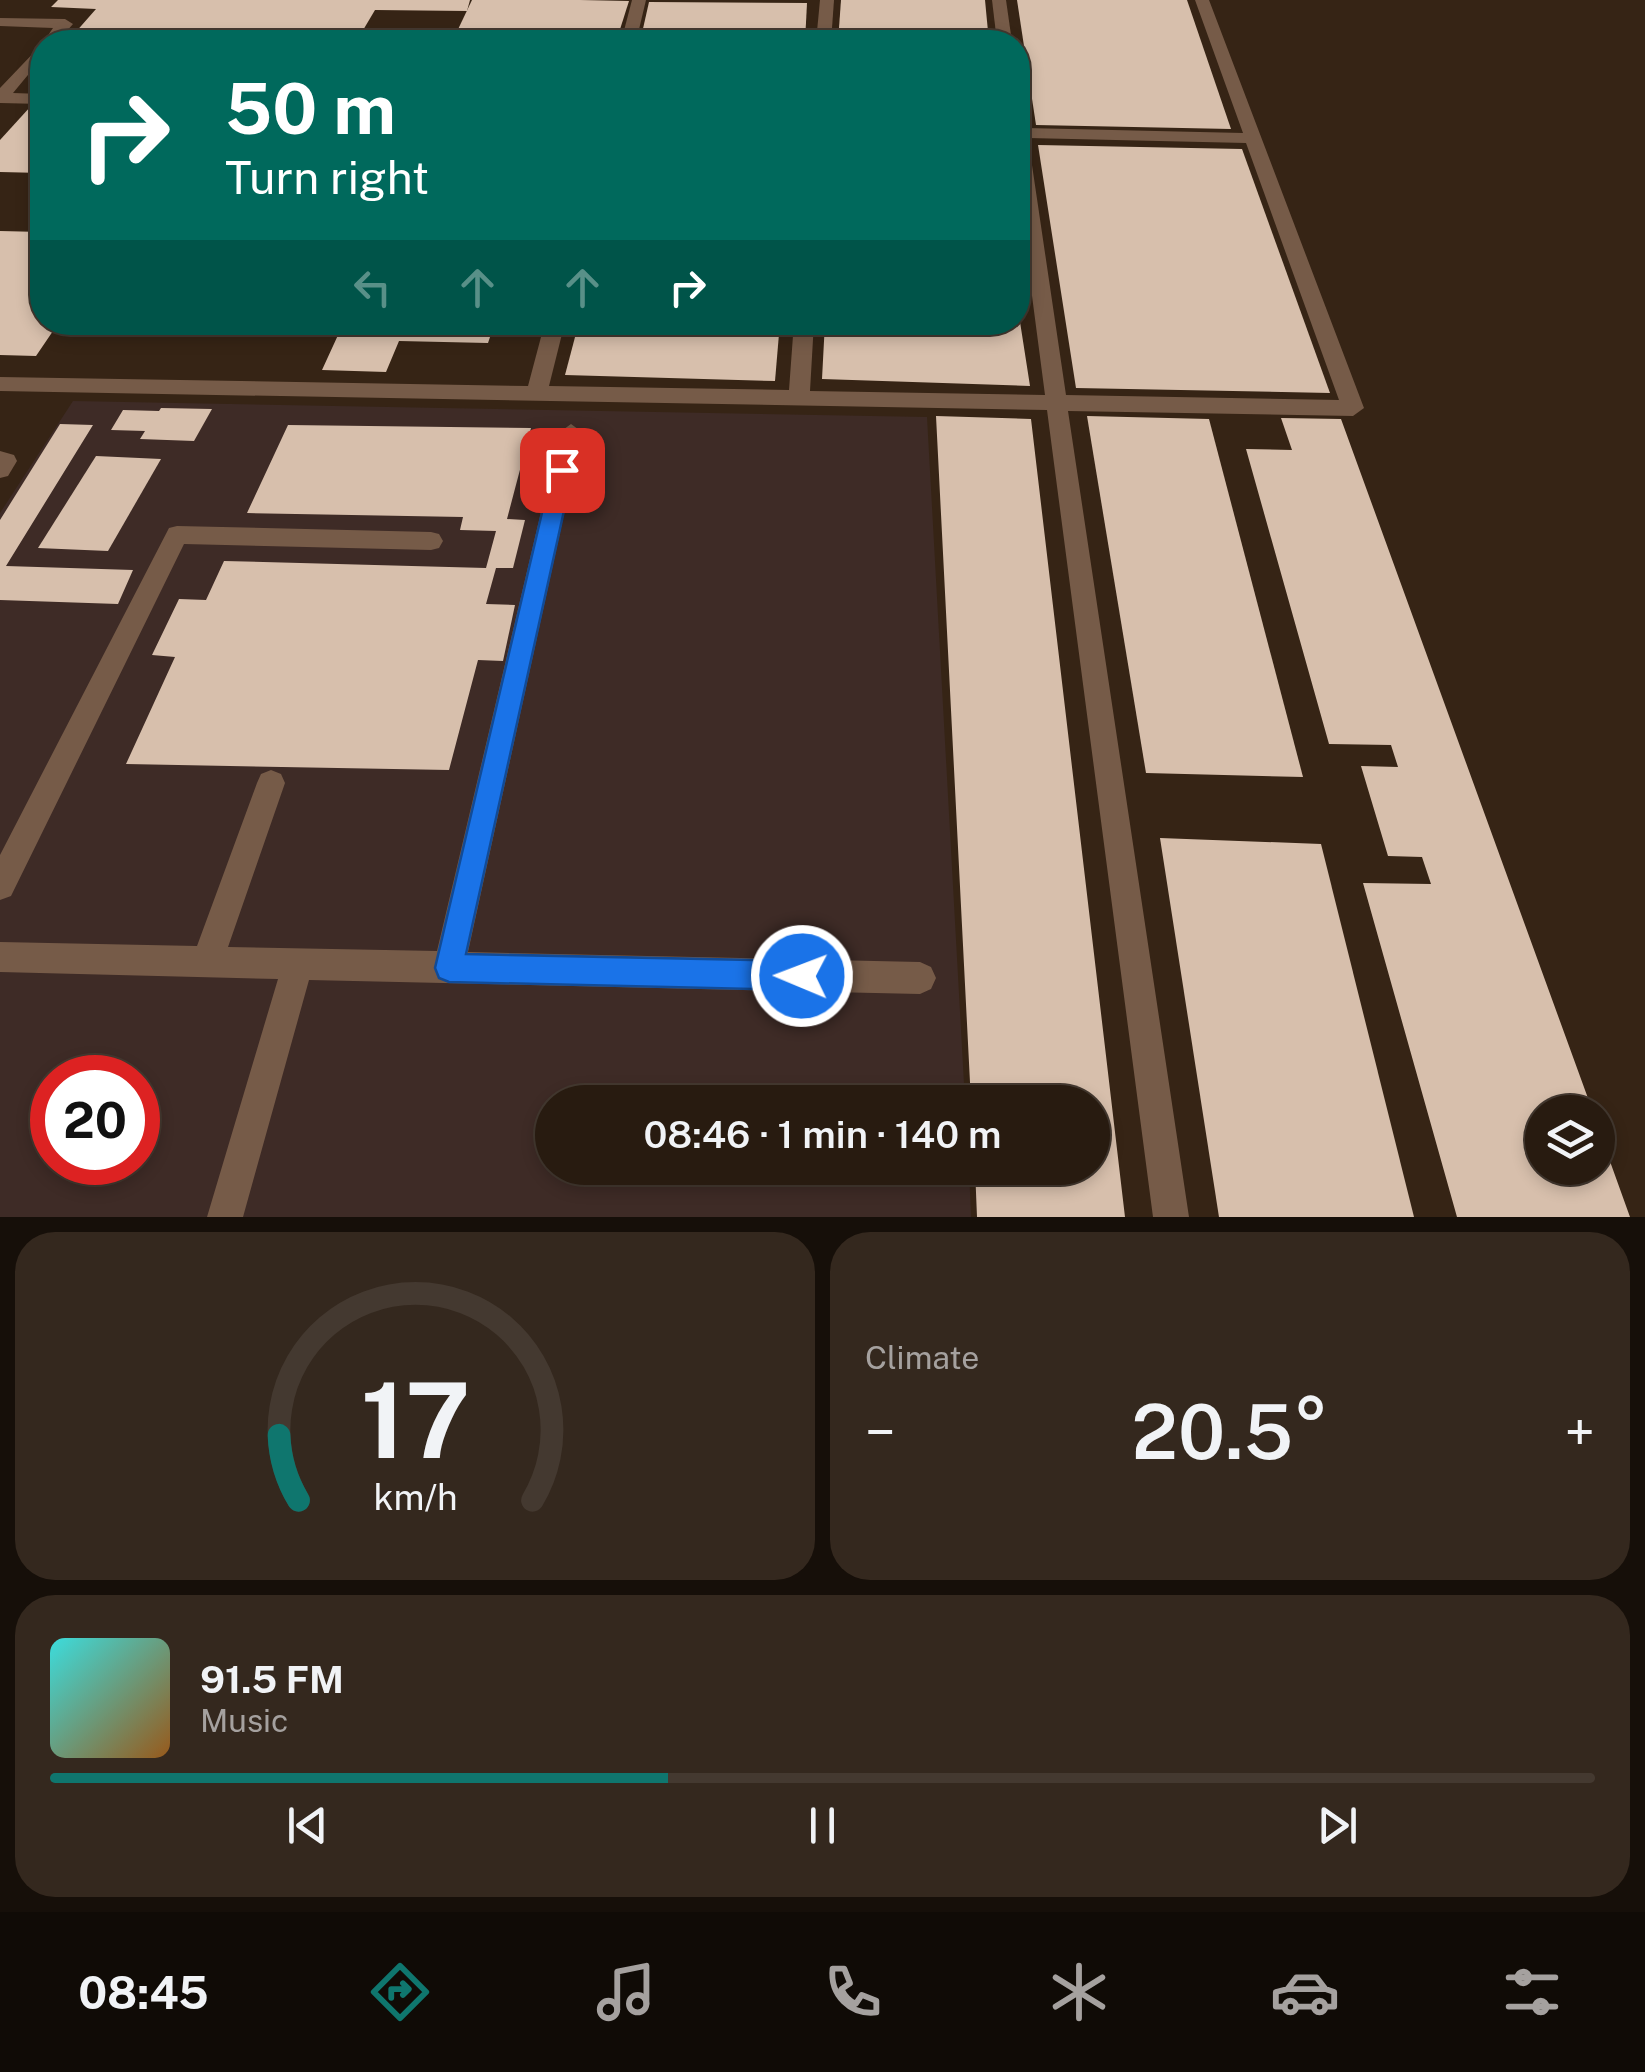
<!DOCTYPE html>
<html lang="en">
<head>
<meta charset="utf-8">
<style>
  :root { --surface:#281b10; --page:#34281e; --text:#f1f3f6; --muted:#a5a19f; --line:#443930; --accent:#0f766e }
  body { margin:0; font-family:"Public Sans",sans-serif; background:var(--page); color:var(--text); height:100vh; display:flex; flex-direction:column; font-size:38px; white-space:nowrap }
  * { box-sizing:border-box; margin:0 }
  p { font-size:32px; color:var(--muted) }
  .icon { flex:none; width:55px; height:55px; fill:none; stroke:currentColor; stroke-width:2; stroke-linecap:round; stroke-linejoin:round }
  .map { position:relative; height:1217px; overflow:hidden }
  .drawer { display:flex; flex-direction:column; gap:15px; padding:15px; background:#160f09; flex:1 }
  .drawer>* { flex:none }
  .guide { position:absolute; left:30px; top:30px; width:1000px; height:305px; border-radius:40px; box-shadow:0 5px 15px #0003,0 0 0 2px var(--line); background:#00695c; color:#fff; overflow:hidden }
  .controls { position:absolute; left:1525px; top:1095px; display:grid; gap:20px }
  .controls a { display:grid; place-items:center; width:90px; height:90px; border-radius:50%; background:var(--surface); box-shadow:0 5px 15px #0003,0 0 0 2px var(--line); font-size:50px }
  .speed { position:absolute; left:30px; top:1055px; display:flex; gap:20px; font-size:50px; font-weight:700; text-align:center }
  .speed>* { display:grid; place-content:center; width:130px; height:130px; border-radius:50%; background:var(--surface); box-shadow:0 5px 15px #0003,0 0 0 2px var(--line); line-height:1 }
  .speed .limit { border:15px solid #d22; background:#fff; color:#111 }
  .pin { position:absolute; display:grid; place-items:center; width:85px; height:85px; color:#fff; margin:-42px; border-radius:20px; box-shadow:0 5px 15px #0006 }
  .me { position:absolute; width:110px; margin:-55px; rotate:271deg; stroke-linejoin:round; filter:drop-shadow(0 0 8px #0008) }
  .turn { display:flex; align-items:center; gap:35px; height:210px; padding:0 30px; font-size:45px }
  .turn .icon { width:130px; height:130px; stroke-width:2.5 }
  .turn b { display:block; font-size:70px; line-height:85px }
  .lanes { display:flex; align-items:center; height:95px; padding:0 30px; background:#0003; justify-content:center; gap:50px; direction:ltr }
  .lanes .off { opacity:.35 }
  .big { font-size:75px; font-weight:600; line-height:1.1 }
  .drawer .card { flex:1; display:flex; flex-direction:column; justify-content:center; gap:15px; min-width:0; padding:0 35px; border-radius:40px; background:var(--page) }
  .drawer .dial { align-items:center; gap:0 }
  .dial svg { height:260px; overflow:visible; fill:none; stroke:var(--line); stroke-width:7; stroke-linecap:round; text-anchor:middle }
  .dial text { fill:var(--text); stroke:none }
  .song { display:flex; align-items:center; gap:30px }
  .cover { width:120px; height:120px; border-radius:15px; background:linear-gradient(135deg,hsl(180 70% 55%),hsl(30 70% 35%)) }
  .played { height:10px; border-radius:5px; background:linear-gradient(90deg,var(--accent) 40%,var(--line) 40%) }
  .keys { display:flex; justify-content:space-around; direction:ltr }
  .heat { display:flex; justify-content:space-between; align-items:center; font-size:55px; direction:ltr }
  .drawer .tiles { flex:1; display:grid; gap:15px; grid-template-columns:1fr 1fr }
  .card:last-child { grid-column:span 2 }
  .trip { position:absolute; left:535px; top:1085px; width:575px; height:100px; border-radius:50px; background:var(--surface); box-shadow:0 5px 15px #0003,0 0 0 2px var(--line); font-weight:600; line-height:100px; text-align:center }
  .menu { display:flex; height:160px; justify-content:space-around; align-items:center; background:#100b06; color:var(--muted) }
  .menu .icon { width:70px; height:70px }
  .menu .on { color:var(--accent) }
  .menu b { font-size:45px; color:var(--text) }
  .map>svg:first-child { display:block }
  .industrial { fill:#3e2b26; fill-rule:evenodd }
  .building { fill:#d7bfac }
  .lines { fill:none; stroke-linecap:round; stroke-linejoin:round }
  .minor { fill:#765b48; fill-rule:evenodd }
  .route { fill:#1a73e8; stroke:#114b97; stroke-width:2.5 }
</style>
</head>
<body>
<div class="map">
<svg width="1645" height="1217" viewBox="0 0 1645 1217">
  <rect width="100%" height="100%" fill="#362415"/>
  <path class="industrial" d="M73,401L927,417L965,1102H552V1168H969L971,1217H0V513ZM52,1078H138V1162H52Z"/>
  <g class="building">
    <path d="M58,0H470L467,11L375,10L356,42H67L96,9L51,7Z"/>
    <path d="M472,0H580L629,1L616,42H452Z"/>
    <path d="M841,0H985L989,42H838Z"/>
    <path d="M1017,0H1187L1231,129L1036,125Z"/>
    <path d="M649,2L807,3L805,42H640Z"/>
    <path d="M31,106H42V173L0,172V140Z"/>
    <path d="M1038,145L1242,149L1330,393L1076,388Z"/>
    <path d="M0,231L42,232V322H266L259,335L53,331L36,356L0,355Z"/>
    <path d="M1018,309L1030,386L822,379L825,322H1018Z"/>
    <path d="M344,322H495L488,343L399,341L386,372L322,370Z"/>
    <path d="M579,322H780L775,381L565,375Z"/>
    <path d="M161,408L212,409L194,441L140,439L145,431L111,430L123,410L159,411Z"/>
    <path d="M936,416L1031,419L1125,1217H977L975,1168H1092V1102H971Z"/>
    <path d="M1087,416L1209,419L1303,777L1146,773Z"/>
    <path d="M1281,418L1341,419L1593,1112H1542V1168H1598V1128L1630,1217H1457L1363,883L1431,884L1422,857L1388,856L1361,766L1398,767L1391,745L1329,744L1246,449L1292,450Z"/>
    <path d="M60,424L93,425L6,566L133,570L118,604L0,600V520Z"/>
    <path d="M288,425L531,428L507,519L525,520L513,568H496L486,604L515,605L503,661L478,660L449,770L126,764L175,657L152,655L179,599L206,600L224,561L486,568L496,531L460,530L463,517L247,513Z"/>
    <path d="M96,456L161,459L108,551L38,548Z"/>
    <path d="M1160,838L1321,844L1414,1217H1219Z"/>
  </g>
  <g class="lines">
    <g class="minor">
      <path d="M632,0H646L636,42H621Z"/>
      <path d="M820,0H834L831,42H816Z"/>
      <path d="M992,0H1006L1012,42H997Z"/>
      <path d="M1195,0H1209L1364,408L1353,416L1068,411L1189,1217H1153L1047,410L0,391V377L528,386L545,322H565L549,386L789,390L794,322H814L810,391L1045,395L1018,189V124L1026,128L1243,133ZM1028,138L1246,143L1339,400L1066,395Z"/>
      <path d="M0,18L65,19L73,24L57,42L42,44L53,28L0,26Z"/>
      <path d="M42,44V58L13,93L42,94V104L0,103V88Z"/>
      <path d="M571,424L582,432L468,952L920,962L931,967L936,978L931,989L920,994L309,980L243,1217H207L278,979L0,972V942L197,946L257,783L261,774L271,770L281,774L285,783L228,947L437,951L560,432Z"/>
      <path d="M0,451L14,455L17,461L8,476L0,478Z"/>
      <path d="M177,526L431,532L439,534L443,541L439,548L431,550L184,544L11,896L0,900V855L169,528Z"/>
    </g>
  </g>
  <path class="route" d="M562,462L573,470L466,954L802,961L812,965L816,976L812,986L802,990L449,982L439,978L435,968L552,470Z"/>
</svg>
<div class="controls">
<a><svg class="icon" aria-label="layers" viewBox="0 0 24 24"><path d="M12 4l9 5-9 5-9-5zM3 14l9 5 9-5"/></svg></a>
</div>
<div class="speed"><div class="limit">20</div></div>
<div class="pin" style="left:562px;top:470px;background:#d93025"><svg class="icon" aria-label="arrive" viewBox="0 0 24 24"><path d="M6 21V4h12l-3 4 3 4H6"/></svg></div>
<svg class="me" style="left:802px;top:976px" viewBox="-20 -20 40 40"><circle r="17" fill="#1a73e8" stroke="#fff" stroke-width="3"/><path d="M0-11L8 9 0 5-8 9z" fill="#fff"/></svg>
<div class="trip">08:46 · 1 min · 140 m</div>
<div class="guide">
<div class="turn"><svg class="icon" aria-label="right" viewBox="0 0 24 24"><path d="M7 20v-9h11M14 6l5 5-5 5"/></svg><div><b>50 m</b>Turn right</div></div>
<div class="lanes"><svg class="icon off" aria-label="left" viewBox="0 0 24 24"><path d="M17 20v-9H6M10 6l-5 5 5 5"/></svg><svg class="icon off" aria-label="ahead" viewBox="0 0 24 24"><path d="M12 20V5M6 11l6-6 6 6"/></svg><svg class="icon off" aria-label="ahead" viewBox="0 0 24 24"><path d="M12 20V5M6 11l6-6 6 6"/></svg><svg class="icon" aria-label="right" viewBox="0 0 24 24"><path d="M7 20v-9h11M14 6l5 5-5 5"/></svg></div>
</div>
</div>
<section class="drawer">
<div class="tiles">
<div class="card dial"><svg viewBox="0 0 100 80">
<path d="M14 69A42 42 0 1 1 86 69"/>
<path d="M14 69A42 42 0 0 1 8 49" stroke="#0f766e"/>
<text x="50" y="56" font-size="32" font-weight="700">17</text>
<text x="50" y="72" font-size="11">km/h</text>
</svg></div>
<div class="card"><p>Climate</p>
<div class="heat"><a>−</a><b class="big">20.5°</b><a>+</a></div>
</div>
<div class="card">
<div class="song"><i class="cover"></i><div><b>91.5 FM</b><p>Music</p></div></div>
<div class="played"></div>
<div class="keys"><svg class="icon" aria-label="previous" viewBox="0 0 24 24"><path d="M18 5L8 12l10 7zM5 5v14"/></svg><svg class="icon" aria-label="pause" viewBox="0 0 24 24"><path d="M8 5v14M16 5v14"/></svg><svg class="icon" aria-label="next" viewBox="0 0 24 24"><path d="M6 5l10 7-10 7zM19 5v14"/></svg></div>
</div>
</div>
</section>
<nav class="menu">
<b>08:45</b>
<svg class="icon on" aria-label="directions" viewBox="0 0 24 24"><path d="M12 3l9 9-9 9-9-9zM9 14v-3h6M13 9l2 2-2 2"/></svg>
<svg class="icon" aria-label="music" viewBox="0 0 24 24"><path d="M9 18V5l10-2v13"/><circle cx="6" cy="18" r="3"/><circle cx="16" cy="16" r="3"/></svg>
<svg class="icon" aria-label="phone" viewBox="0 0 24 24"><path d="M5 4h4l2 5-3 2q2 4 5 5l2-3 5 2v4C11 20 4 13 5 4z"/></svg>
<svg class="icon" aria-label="climate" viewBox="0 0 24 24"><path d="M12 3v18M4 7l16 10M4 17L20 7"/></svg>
<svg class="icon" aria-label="car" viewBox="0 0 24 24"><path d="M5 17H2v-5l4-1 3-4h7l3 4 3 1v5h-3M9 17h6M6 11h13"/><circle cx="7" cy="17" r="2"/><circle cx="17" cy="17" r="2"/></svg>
<svg class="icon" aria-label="filters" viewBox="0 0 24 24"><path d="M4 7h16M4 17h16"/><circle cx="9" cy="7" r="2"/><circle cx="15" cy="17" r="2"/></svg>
</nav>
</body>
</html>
